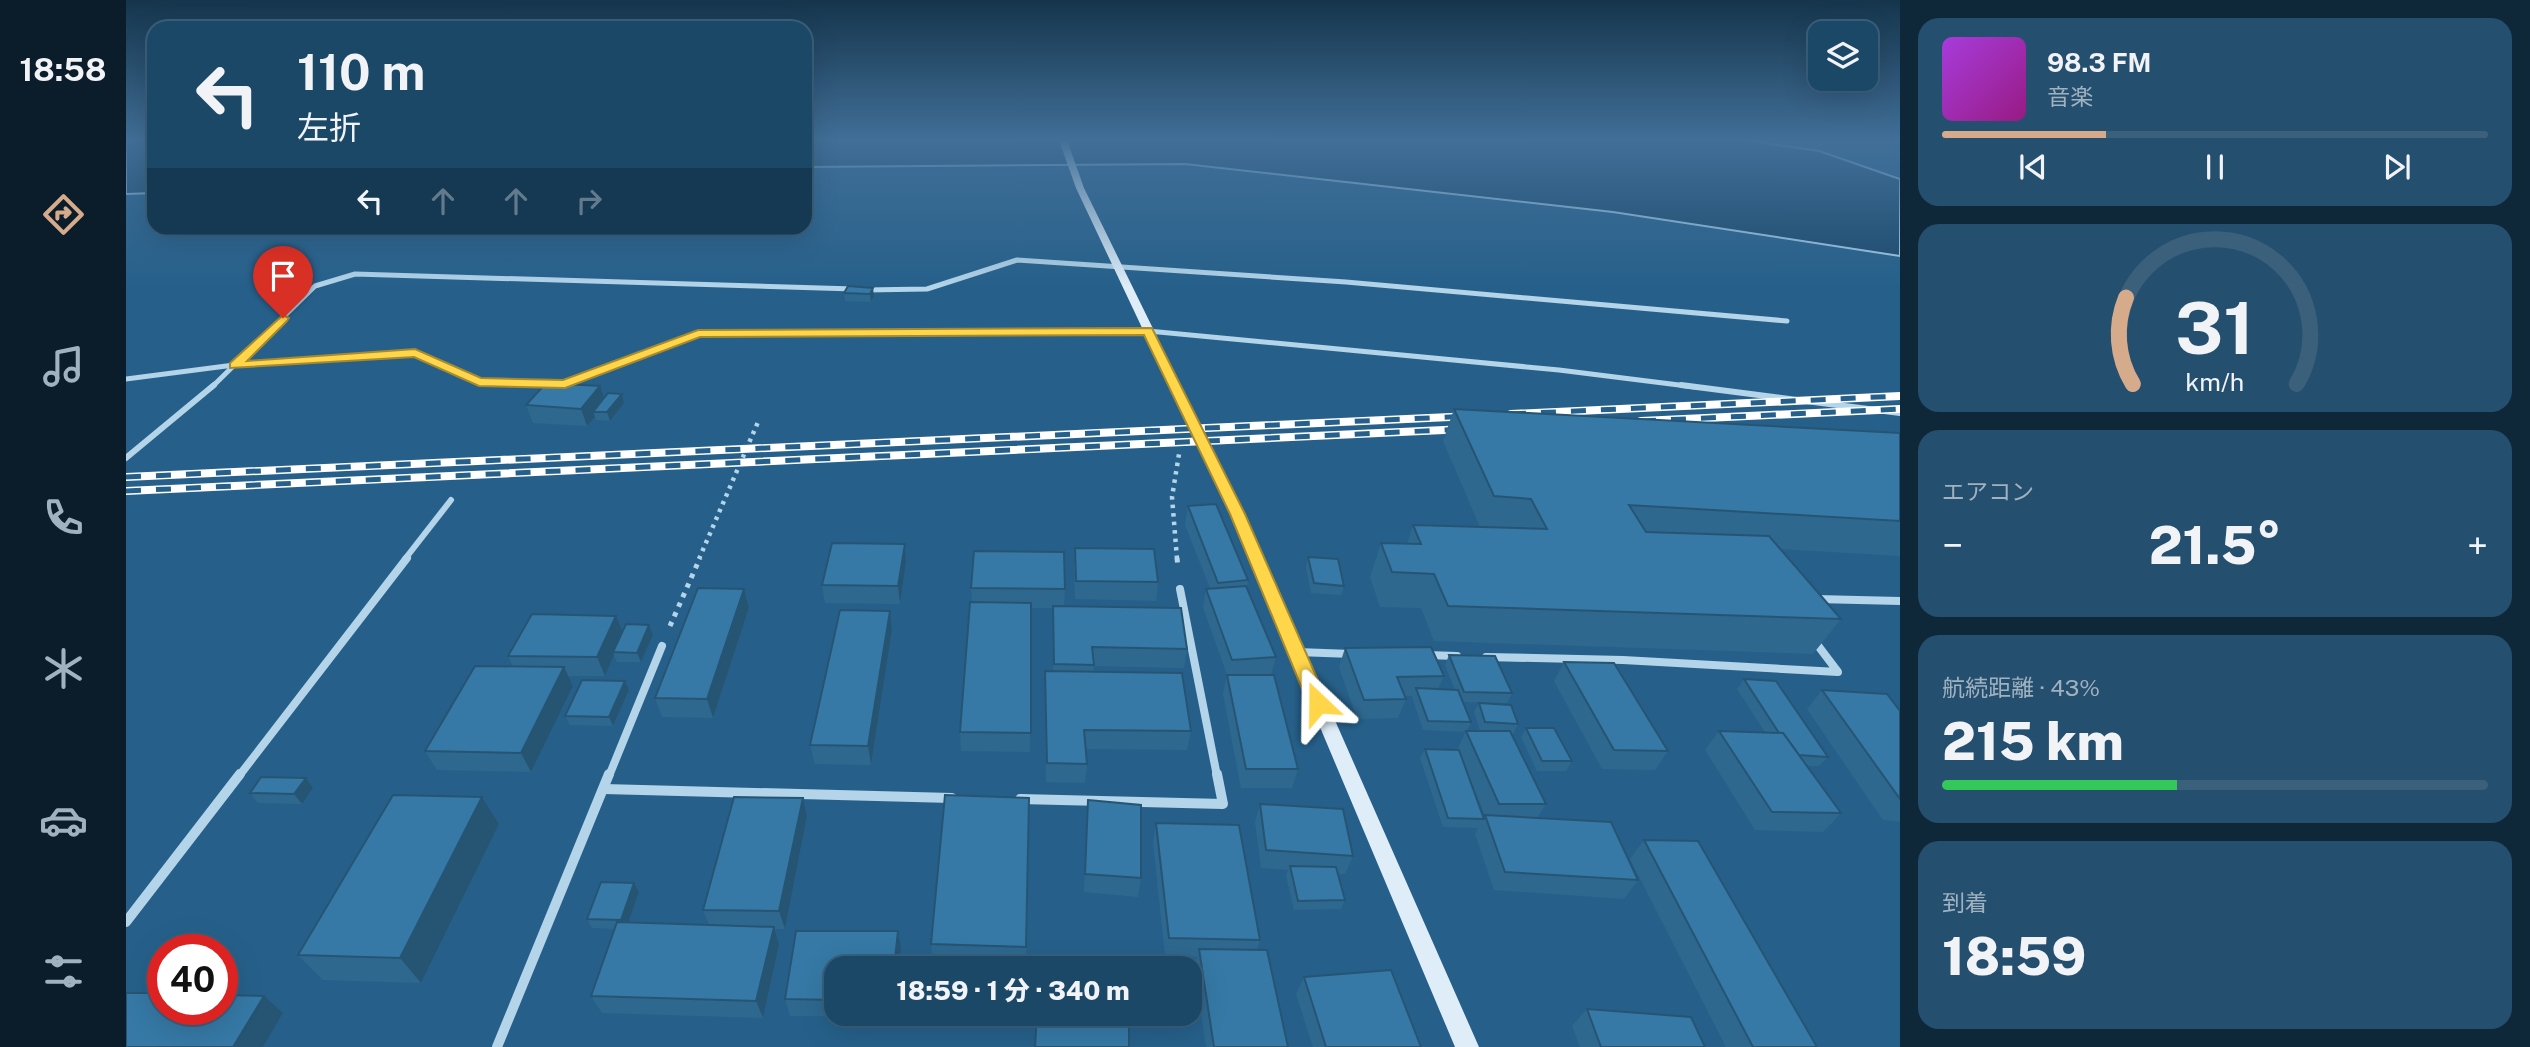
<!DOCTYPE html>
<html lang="ja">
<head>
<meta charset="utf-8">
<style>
  :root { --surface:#1c4868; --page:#254f6e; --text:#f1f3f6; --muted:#a0b2c0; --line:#3a607c; --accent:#d6ab8b }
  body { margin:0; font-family:"Public Sans","Noto Sans JP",sans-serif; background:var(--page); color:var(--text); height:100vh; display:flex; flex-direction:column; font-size:26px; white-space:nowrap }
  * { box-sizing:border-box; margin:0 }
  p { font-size:23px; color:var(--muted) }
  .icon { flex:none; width:38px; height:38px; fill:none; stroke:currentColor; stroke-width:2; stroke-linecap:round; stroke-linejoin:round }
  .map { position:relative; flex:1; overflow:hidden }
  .side { display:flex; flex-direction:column; gap:18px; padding:18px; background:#0f2839; width:630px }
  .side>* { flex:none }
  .hud { position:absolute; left:21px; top:21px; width:665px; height:214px; border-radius:21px; box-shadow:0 7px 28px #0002,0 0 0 2px var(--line); background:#1c4868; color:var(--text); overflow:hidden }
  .buttons { position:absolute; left:1682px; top:21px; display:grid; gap:14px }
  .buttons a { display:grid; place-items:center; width:70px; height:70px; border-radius:14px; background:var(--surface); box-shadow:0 7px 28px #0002,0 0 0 2px var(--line); font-size:35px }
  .speed { position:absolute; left:21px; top:934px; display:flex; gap:14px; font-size:35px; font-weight:700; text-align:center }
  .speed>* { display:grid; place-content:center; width:91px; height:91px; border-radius:50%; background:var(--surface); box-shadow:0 7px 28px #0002,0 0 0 2px var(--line); line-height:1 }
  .speed .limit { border:10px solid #d22; background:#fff; color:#111 }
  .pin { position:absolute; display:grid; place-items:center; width:60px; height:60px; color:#fff; margin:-72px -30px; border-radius:50% 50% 50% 0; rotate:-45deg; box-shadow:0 0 7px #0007 }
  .pin .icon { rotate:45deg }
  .me { position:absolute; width:77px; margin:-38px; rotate:337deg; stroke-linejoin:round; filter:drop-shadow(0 0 5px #0008) }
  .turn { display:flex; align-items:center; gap:24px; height:147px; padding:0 35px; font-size:32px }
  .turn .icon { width:91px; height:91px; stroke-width:2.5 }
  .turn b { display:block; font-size:49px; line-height:60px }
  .lanes { display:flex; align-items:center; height:66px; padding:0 35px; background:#0003; justify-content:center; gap:35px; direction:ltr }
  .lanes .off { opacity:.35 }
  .big { font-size:52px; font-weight:800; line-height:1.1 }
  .side .card { flex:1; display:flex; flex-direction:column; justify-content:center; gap:10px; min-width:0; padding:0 24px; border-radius:21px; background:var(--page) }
  .side .dial { align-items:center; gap:0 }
  .dial svg { height:182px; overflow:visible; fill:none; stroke:var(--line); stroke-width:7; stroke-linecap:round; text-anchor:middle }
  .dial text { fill:var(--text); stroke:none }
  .song { display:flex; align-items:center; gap:21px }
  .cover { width:84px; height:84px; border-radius:10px; background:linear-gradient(135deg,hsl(280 70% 55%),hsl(310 70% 35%)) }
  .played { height:7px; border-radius:4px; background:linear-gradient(90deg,var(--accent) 30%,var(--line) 30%) }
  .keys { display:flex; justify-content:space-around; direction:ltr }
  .heat { display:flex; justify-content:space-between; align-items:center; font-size:38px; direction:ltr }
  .charge { height:10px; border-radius:5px; background:linear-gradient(90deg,#34c759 43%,var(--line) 0) }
  .trip { position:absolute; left:698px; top:956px; width:378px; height:70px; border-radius:21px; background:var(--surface); box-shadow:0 7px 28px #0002,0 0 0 2px var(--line); font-weight:800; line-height:70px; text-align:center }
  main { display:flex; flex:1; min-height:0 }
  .dock { display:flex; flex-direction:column; width:126px; justify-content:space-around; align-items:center; background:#0b1d2a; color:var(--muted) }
  .dock .icon { width:49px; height:49px }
  .dock .on { color:var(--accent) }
  .dock b { font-size:32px; color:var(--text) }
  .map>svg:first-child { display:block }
  .water { fill:#1b486a; stroke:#a8d0ea; stroke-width:2 }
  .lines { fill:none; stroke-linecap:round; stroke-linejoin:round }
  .path-far1 { stroke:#b3d4e9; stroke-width:4.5; stroke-dasharray:3.5 5; stroke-linecap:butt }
  .path { stroke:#b3d4e9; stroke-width:5; stroke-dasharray:4.5 6; stroke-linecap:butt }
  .street-far3 { stroke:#b3d4e9; stroke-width:5 }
  .street-far2 { stroke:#b3d4e9; stroke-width:6 }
  .street-far1 { stroke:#b3d4e9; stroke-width:8 }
  .street { stroke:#b3d4e9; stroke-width:10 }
  .secondary { fill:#deedf8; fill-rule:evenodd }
  .rail-casing { stroke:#fff; stroke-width:8 }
  .rail { stroke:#26608a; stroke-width:5; stroke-dasharray:15; stroke-linecap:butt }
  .wall { fill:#2e688f; fill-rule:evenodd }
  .shaded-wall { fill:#265574 }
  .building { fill:#3679a6; stroke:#265574; stroke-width:2 }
  .route { fill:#ffd54a; stroke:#a68a30; stroke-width:2 }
</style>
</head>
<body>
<main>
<nav class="dock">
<b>18:58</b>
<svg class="icon on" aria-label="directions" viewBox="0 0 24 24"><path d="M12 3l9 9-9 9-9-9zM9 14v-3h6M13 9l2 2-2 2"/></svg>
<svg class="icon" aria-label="music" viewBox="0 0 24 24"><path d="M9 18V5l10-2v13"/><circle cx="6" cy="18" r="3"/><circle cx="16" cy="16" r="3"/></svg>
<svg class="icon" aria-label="phone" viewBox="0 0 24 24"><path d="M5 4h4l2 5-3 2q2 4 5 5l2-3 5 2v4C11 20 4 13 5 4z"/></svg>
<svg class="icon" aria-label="climate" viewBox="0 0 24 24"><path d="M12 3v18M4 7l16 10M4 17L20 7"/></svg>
<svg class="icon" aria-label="car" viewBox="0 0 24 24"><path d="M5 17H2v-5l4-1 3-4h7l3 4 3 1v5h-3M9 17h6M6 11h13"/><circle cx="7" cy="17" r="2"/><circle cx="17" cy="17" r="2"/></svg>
<svg class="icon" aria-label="filters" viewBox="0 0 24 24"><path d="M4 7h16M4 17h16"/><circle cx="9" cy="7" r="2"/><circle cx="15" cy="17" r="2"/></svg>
</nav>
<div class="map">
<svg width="1774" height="1047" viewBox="0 0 1774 1047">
  <rect width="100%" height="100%" fill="#26608a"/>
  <g class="water">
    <path d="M0,140H28V193L0,194Z"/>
    <path d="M679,140H1619L1693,151L1774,179V256L1487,212L1059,164L679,167Z"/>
  </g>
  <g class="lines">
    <g class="path-far1">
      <path d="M573,559L632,422"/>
      <path d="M1051,559L1046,497L1053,454"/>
    </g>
    <g class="path">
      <path d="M1051,558L1052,567"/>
      <path d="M544,626L574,558"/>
    </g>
    <g class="street-far3">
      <path d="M740,290L801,289L891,260L1220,282L1661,321"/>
      <path d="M0,379L108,365L289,353L353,382L439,384L572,333L1022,331L1433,370L1569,387"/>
      <path d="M86,387L189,286L229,274L728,289"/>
    </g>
    <g class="street-far2">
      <path d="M1555,385L1774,413"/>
      <path d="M0,458L88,385"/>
      <path d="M279,559L325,500"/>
    </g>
    <g class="street-far1">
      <path d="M1054,589L1091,776"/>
      <path d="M1690,599L1774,601"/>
      <path d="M1171,652L1226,654"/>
      <path d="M1300,655L1331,656"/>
      <path d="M1360,657L1497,660L1712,672L1687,639"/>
      <path d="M113,776L281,558"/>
      <path d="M483,776L536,646"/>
    </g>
    <g class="street">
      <path d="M478,789L826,798"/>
      <path d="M894,799L1097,804L1091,774"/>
      <path d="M0,922L114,774"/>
      <path d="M371,1047L483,774"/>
    </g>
    <path class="secondary" d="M933,140H941L958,188L1118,514L1353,1047H1329L1104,514L950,188Z"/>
    <g class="rail-casing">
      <g id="rail">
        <path d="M1385,414L1774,396"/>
        <path d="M1515,421L1774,409"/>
        <path d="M0,477L1346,416"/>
        <path d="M0,491L1340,429"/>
      </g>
    </g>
    <use href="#rail" class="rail"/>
  </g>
  <g class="wall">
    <path d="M722,286L748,296L745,302L719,301L718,293Z"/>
    <path d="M474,386L478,398L496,394L498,403L484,421L470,420L469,417L461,426L407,423L400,405Z"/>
    <path d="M1328,409L1774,433V556L1654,549L1715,619L1687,654L1308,641L1295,608L1254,607L1244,577L1255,543L1281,544L1287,525L1354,527L1317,441Z"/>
    <path d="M1062,506L1122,580L1121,588L1150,657L1145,675L1172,769L1166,788H1115L1097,694L1101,675L1077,607L1080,589L1084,588L1059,525Z"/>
    <path d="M949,548L1032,582L1030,601L949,599L948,567Z"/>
    <path d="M1182,557L1218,586L1215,595L1185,593L1180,567Z"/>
    <path d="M780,562L774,604L699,603L696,585Z"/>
    <path d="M845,588L939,589L938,606L1061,649L1058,668L968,666L967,672L1065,731L1061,750L960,749L961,764L959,783L920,782L919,671H927V608H905L904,752L835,751L834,732L846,602Z"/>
    <path d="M618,589L623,608L587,718L536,717L529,698Z"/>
    <path d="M764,611L766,630L745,765L689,764L684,745Z"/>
    <path d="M523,625L527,635L515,662H491L488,655L479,676H442L447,686L405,772L311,770L299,751L387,666L382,656L497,632Z"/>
    <path d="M1219,648L1318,676L1312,689L1329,690L1319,665L1323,655L1386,693L1381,703L1336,702L1345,722L1340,732L1297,730L1286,697L1287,696H1278L1280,699L1272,718L1231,719L1213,667Z"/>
    <path d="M1438,662L1542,751L1529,770L1476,769L1428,681Z"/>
    <path d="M1618,679L1702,757L1693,766H1680L1715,813L1697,832L1629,830L1579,750L1593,731L1639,732L1611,689Z"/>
    <path d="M499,681L503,690L487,726L444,725L439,716Z"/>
    <path d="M1696,690L1774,711V822L1757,820L1681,709Z"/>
    <path d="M1353,703L1392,724L1387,734H1385L1420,804L1411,818L1512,880L1498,899L1368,890L1349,834L1352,828L1317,827L1294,758L1299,749L1331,750L1340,731H1354L1348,712ZM1341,772L1359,815L1358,818Z"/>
    <path d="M1400,728L1446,761L1440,771H1411L1395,737Z"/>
    <path d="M180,778L187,788L176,804L132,803L124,793Z"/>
    <path d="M356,797L373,824L295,983L197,980L172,955Z"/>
    <path d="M677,798L681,816L659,929H648L653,945L637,1018L476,1013L465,996L488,929L466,928L461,919L508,883L513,892L502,923L583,925L577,910Z"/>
    <path d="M903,798L900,964L807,961L805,944Z"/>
    <path d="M962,800L1015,878L1012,897L958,892Z"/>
    <path d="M1134,804L1227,856L1219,874H1212L1219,900L1215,909L1168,910L1160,876L1162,870L1135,868L1129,822Z"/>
    <path d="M1030,823L1134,940L1131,950L1162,1047H1080L1068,967L1071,957L1039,956L1027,842Z"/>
    <path d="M1518,840L1691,1047H1600L1504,859Z"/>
    <path d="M670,931H772L775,949L773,968H710V1013H768V1017L664,1016L659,999Z"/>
    <path d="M1178,977L1295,1047H1187L1170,994Z"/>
    <path d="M1461,1009L1579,1047H1454L1446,1026Z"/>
  </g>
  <g class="shaded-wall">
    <path d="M747,288L748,296L745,302L744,294Z"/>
    <path d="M474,386L480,403L467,412L469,417L461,426L455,409Z"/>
    <path d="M496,394L498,403L484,421L481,412Z"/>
    <path d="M779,544L780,562L774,604L772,586Z"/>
    <path d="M618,589L623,608L587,718L581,699Z"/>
    <path d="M764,611L766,630L745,765L742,746Z"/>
    <path d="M490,616L498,635L487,652L488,655L479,676L471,657Z"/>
    <path d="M523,625L527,635L515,662L511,653Z"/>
    <path d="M438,667L447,686L405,772L395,753Z"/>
    <path d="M499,681L503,690L487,726L483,717Z"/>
    <path d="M180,778L187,788L176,804L168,794Z"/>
    <path d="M356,797L373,824L295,983L274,958Z"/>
    <path d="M677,798L681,816L659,929L653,911Z"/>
    <path d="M508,883L513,892L500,929L495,920Z"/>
    <path d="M648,927L653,945L637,1018L630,1001Z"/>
    <path d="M772,931L775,949L773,968H768Z"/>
    <path d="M138,996L157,1013L137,1047H107Z"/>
  </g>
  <g class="building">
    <path d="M722,286L747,288L744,294L718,293Z"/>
    <path d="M420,383L474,386L455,409L400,405Z"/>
    <path d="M482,393L496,394L481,412H467Z"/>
    <path d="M1328,409L1774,433V521L1503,505L1520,532L1643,536L1715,619L1322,606L1308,574L1266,572L1255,543L1295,544L1287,525L1421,529L1405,499L1368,496Z"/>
    <path d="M1090,504L1122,580L1092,583L1062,506Z"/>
    <path d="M706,543L779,544L772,586L696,585Z"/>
    <path d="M949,548L1028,549L1032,582L950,581Z"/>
    <path d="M848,551L938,552L939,589L845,588Z"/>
    <path d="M1182,557L1212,559L1218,586L1188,583Z"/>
    <path d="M1120,586L1150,657L1106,660L1080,589Z"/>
    <path d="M572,588L618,589L581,699L529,698Z"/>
    <path d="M844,602L905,603V733L834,732Z"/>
    <path d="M927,606L1055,608L1061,649L966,647L968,665L928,664Z"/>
    <path d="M714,610L764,611L742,746L684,745Z"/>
    <path d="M406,614L490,616L471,657L382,656Z"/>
    <path d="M500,624L523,625L511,653L487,652Z"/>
    <path d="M1305,647L1318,676L1271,677L1280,699L1238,700L1219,648Z"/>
    <path d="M1323,655L1369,656L1386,693L1338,692Z"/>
    <path d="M1438,662L1488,663L1542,751L1488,750Z"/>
    <path d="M349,666L438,667L395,753L299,751Z"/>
    <path d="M919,671L1056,673L1065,731L958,730L961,764L921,763Z"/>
    <path d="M1101,675H1148L1172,769H1120Z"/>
    <path d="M1618,679L1650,681L1702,757L1673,755L1657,733H1653Z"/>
    <path d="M456,680L499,681L483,717L439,716Z"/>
    <path d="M1290,688L1332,690L1345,722L1302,721Z"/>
    <path d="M1696,690L1761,694L1774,711V799Z"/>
    <path d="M1353,703L1385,705L1392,724L1359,722Z"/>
    <path d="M1400,728H1428L1446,761H1416Z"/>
    <path d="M1340,731H1384L1420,804H1373Z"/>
    <path d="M1593,731L1657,733L1715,813L1646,812Z"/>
    <path d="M1299,749L1333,750L1358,819L1322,818Z"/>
    <path d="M135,777L180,778L168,794L124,793Z"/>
    <path d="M267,795L356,797L274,958L172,955Z"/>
    <path d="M819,795L903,798L900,947L805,944Z"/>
    <path d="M608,797L677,798L653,911L577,910Z"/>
    <path d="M962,800L1015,805V878L959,874Z"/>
    <path d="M1134,804L1217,809L1227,856L1140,850Z"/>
    <path d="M1359,815L1485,822L1512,880L1379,872Z"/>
    <path d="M1030,823L1113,825L1134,940L1043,938Z"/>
    <path d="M1518,840L1572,841L1691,1047H1627Z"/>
    <path d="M1164,866L1210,867L1219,900L1172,901Z"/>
    <path d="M475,882L508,883L495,920L461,919Z"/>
    <path d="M491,922L648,927L630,1001L465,996Z"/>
    <path d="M670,931H772L768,968H710V1000L659,999Z"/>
    <path d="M1073,949L1141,950L1162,1047H1088Z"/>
    <path d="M1265,970L1295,1047H1200L1178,977Z"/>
    <path d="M0,993H37V1010H96V995L138,996L107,1047H0Z"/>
    <path d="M1461,1009L1565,1017L1579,1047H1475Z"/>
    <path d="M911,1013H1003V1047H909Z"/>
  </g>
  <linearGradient id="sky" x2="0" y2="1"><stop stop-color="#15354c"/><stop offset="0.49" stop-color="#416f98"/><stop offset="1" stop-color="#416f98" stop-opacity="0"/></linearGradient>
  <rect width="1774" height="287" fill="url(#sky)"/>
  <path class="route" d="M157,315L163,318L161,321L121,361L289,349L355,378L437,380L572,330L1026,328L1119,514L1202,703L1199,709L1192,711L1185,709L1182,703L1104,514L1018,335L574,337L439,388L353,386L288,357L104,368V363Z"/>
</svg>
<div class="buttons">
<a><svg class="icon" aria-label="layers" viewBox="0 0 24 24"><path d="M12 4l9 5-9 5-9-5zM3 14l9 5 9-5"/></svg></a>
</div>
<div class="speed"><div class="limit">40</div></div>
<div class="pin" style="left:157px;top:318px;background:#d93025"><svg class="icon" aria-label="arrive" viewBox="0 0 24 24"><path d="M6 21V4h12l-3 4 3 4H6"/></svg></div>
<svg class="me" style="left:1192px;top:703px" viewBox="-20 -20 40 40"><path d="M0-17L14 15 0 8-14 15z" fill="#ffd54a" stroke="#fff" stroke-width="4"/></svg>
<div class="trip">18:59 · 1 分 · 340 m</div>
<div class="hud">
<div class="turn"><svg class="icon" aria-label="left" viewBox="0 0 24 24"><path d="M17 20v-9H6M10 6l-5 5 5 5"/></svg><div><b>110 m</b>左折</div></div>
<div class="lanes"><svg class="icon" aria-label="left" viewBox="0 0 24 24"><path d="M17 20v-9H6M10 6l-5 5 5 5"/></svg><svg class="icon off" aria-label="ahead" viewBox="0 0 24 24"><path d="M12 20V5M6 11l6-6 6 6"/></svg><svg class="icon off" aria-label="ahead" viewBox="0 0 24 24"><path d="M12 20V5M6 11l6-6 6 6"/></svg><svg class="icon off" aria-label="right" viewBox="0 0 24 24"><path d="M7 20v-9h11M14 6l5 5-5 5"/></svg></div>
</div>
</div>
<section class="side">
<div class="card">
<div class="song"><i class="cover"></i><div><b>98.3 FM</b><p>音楽</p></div></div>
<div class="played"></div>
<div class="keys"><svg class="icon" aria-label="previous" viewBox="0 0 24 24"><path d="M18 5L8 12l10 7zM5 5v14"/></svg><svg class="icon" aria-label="pause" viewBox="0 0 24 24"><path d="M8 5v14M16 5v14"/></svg><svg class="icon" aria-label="next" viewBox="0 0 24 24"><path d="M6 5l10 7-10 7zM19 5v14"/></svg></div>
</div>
<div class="card dial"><svg viewBox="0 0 100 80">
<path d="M14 69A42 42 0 1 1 86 69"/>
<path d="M14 69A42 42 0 0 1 11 31" stroke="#d6ab8b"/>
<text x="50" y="56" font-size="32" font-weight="700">31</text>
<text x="50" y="72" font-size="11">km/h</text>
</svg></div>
<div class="card"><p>エアコン</p>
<div class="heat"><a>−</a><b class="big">21.5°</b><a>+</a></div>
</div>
<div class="card"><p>航続距離 · 43%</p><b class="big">215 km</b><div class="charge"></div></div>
<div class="card"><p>到着</p><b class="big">18:59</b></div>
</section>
</main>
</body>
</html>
